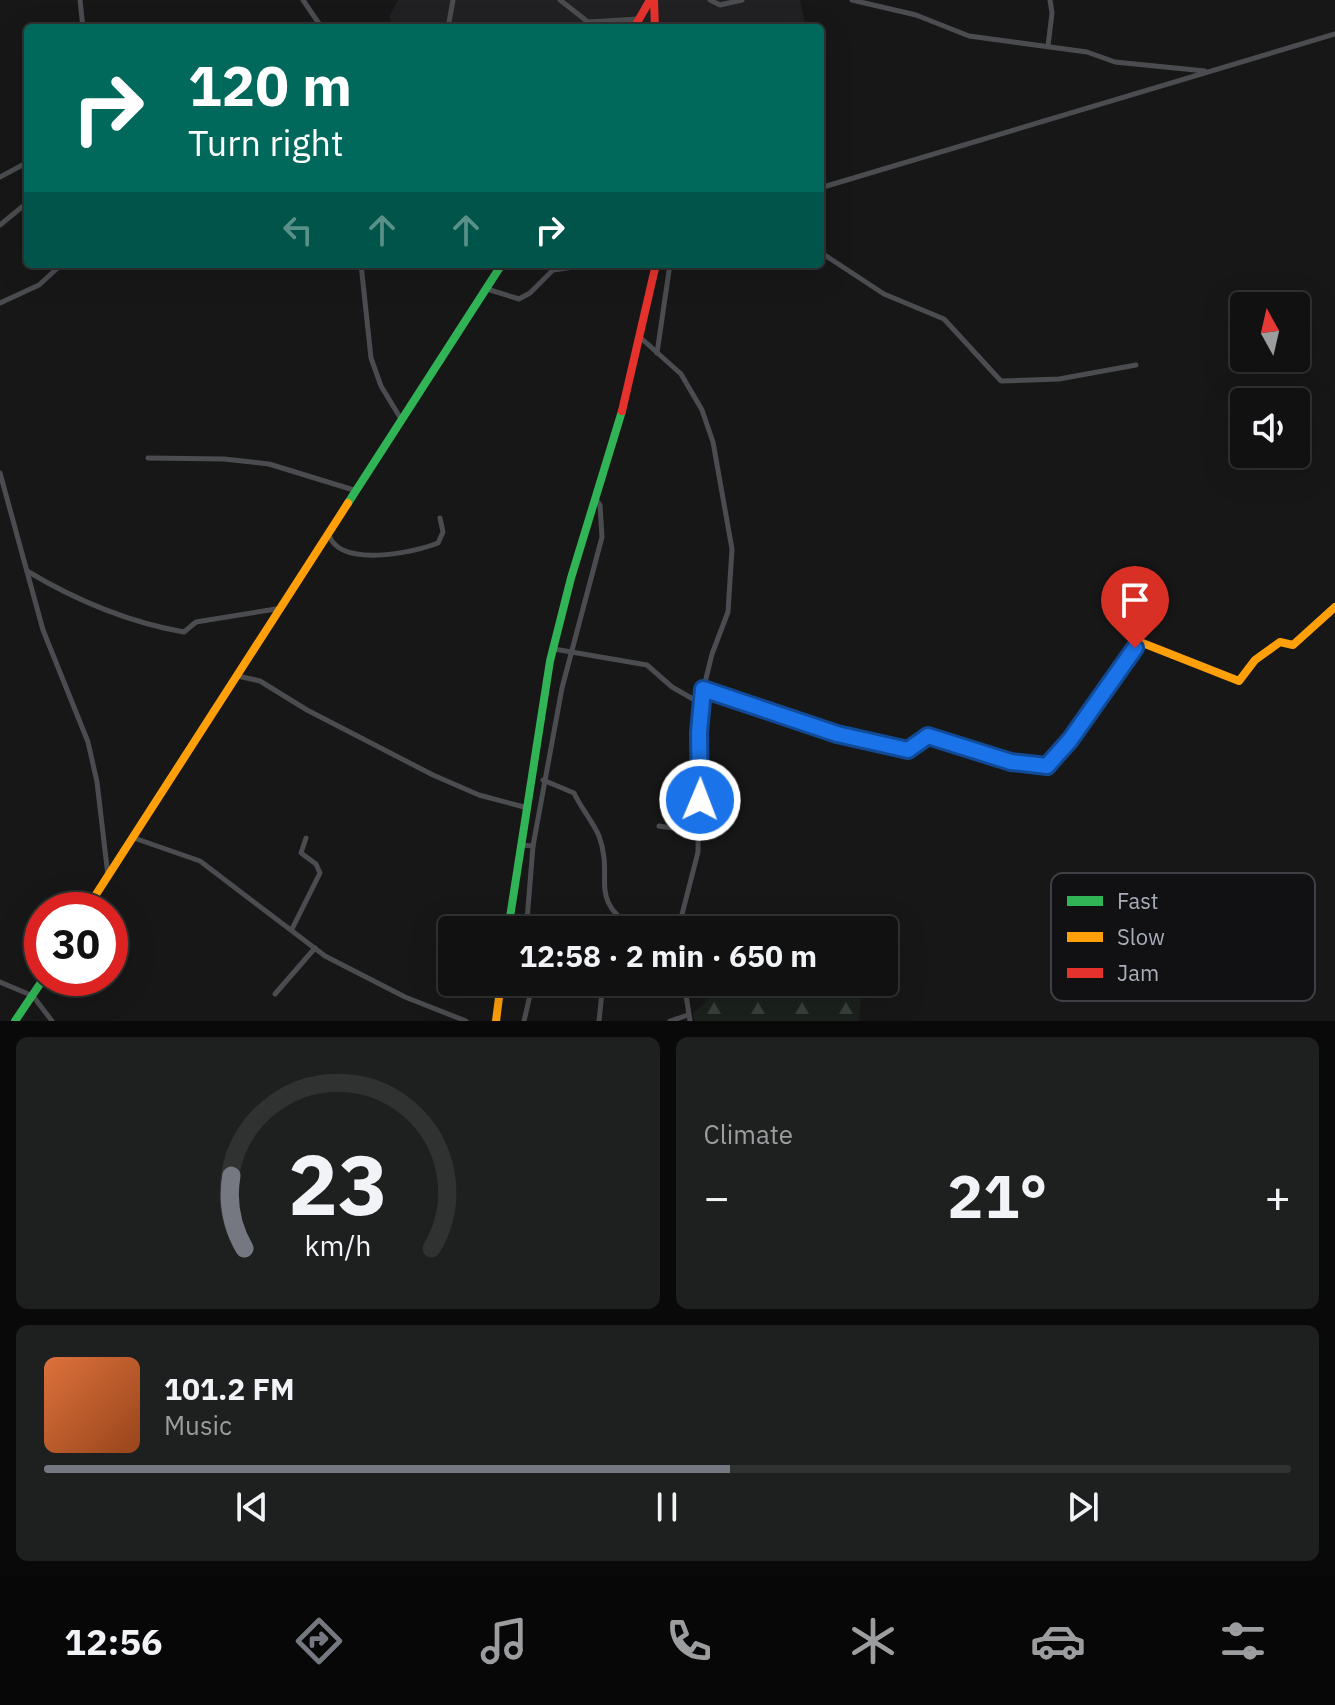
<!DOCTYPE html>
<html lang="en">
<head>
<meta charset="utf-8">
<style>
  :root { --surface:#111; --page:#1e1f1f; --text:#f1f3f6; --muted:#9c9d9f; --line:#303131; --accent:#757880 }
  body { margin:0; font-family:"IBM Plex Sans",sans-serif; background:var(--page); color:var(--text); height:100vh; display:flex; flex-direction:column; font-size:30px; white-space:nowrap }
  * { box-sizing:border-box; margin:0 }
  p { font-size:26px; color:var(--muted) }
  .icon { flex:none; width:44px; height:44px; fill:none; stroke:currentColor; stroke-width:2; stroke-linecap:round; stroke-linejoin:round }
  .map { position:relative; height:1021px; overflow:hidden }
  .side { display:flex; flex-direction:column; gap:16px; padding:16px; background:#090909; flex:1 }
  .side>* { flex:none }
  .hud { position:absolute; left:24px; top:24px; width:800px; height:244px; border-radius:8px; box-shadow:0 8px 32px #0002,0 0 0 2px var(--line); background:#00695c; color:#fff; overflow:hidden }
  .needle { width:52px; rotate:352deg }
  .tools { position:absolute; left:1230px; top:292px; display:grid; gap:16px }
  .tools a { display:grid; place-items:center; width:80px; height:80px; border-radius:8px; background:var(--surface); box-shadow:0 8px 32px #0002,0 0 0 2px var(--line); font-size:40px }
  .speed { position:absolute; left:24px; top:892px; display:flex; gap:16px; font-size:40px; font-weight:700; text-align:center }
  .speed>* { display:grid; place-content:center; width:104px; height:104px; border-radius:50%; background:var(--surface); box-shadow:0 8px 32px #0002,0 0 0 2px var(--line); line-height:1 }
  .speed .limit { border:12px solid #d22; background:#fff; color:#111 }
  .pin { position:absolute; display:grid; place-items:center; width:68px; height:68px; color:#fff; margin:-82px -34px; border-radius:50% 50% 50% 0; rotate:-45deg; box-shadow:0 0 8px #0007 }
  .pin .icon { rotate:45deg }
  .me { position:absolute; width:88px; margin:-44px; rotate:1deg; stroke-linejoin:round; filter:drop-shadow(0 0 6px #0008) }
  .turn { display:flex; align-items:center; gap:28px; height:168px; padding:0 32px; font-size:36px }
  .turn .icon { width:104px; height:104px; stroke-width:2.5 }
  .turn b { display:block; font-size:56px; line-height:68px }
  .lanes { display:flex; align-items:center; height:76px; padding:0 32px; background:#0003; justify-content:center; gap:40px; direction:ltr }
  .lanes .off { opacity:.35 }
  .big { font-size:60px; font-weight:700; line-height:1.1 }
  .side .tile { flex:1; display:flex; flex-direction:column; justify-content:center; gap:12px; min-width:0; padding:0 28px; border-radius:12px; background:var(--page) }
  .side .dial { align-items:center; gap:0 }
  .dial svg { height:208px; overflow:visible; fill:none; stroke:var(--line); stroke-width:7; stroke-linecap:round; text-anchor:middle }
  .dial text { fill:var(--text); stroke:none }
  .song { display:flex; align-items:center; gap:24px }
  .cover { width:96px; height:96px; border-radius:12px; background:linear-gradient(135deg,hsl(20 70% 55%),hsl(20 70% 35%)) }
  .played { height:8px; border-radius:4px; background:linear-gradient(90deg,var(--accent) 55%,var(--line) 55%) }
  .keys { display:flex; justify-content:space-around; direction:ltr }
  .heat { display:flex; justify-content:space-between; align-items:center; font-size:44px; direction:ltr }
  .side .tiles { flex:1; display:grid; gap:16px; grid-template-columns:1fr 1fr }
  .tile:last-child { grid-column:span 2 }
  .trip { position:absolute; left:438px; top:916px; width:460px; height:80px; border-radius:8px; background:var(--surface); box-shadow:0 8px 32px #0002,0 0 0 2px var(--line); font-weight:700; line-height:80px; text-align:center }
  .menu { display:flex; height:128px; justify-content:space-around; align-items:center; background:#070707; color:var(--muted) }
  .menu .icon { width:56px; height:56px }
  .menu .on { color:var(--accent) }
  .menu b { font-size:36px; color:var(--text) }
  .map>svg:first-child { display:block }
  .built { fill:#212124 }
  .forest { fill:url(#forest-firs) }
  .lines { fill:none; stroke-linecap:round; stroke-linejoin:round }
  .street { stroke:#4b4c50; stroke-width:5 }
  .fast { stroke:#30b455; stroke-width:8 }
  .slow { stroke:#ff9f0a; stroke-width:8 }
  .jam { stroke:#e5322d; stroke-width:8 }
  .route-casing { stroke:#114b97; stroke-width:20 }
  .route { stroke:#1a73e8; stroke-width:14 }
  .key { fill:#111113; stroke:#3e4045; stroke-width:2 }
  .key-label { font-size:22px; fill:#a8adb8 }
</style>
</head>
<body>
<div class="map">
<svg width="1335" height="1021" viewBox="0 0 1335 1021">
  <defs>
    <pattern id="forest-firs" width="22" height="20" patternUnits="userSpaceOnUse" patternTransform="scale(2)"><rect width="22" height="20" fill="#1b211c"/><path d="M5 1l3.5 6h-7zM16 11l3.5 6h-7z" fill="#393f3b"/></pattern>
  </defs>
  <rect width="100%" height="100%" fill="#171717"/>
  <path class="built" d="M398,0H800L806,28H395L389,17Z"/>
  <path class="forest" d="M726,982H862L859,1021H695L693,1014Z"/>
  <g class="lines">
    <g class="street">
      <path d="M80,0L83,28"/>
      <path d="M303,0L322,28"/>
      <path d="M560,0L588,22L638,19"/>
      <path d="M710,0L720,5L742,0"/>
      <path d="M852,0L916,15L969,36L1087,52L1115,62L1205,71"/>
      <path d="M448,28L453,0"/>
      <path d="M1048,46L1052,13L1050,0"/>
      <path d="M0,177L28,162"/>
      <path d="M820,188L1335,34"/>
      <path d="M0,225L28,202"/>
      <path d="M820,252L884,294L944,319L1001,381L1059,379L1136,365"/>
      <path d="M361,264L371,358L381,386L401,419"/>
      <path d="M487,289L519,299L530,293L553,270L596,264"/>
      <path d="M0,303L39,285L62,264"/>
      <path d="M642,339L681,374L702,410L713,442L732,549L728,612L712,654L700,703L698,852L678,930"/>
      <path d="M657,353L670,264"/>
      <path d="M148,458L224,459L269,464L357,491"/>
      <path d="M0,473L43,630L88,742L97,782L108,876"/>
      <path d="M329,535C340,568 413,553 438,543L443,532L440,518"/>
      <path d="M27,571C77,601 127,622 184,632L196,622L282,608"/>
      <path d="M554,649L647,665L672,687L700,703"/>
      <path d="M238,676L260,681L307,710L433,775L479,795L524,807"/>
      <path d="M543,780L574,793C581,808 593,822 599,836C615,880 586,898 636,930"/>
      <path d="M659,826L700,832"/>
      <path d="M134,838L200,861L325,956L405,997L466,1021"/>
      <path d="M533,846L562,688L602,537L600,505L595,498"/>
      <path d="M509,925H524L527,920L533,846L520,845"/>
      <path d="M292,929L320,873L316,864L301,853L306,838"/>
      <path d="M596,930L620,920"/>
      <path d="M0,982L33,996L52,1021"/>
      <path d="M591,982L605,989"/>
      <path d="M684,982L690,1021"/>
      <path d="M275,994L315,948"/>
      <path d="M524,1021L533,982"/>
      <path d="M599,1021L602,992L613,989L617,982"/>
      <path d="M670,1021L688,1015"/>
    </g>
    <g class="fast">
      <path d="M348,503L502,264"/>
      <path d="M508,930L550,661L571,578L622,411"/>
      <path d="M15,1021L44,978"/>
    </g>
    <g class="slow">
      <path d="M703,689L837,734L908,750L928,736L1029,766H1047L1070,740L1140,642L1239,681L1255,660L1280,642L1293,645L1335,607"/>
      <path d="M86,910L348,503"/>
      <path d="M496,1021L501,982"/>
    </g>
    <g class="jam">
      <path d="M654,0L655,28"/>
      <path d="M634,28L650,0"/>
      <path d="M622,411L656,264"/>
    </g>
  </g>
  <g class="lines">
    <g class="route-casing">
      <path id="route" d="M700,800L699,733L703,689L837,734L908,750L928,736L1011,762L1047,766L1070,740L1135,648"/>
    </g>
    <use href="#route" class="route"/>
  </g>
  <rect x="1051" y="873" width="264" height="128" rx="12" class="key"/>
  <rect x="1067" y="896" width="36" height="10" fill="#30b455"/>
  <rect x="1067" y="932" width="36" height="10" fill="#ff9f0a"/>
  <rect x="1067" y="968" width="36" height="10" fill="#e5322d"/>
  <g class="key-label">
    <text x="1117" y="909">Fast</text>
    <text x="1117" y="945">Slow</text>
    <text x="1117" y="981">Jam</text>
  </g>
</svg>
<div class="tools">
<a><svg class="needle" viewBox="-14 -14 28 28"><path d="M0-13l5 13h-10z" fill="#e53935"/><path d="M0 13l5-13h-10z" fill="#9c9d9f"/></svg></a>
<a><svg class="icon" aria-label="sound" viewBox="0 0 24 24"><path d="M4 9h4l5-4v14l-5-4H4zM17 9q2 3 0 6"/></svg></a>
</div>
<div class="speed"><div class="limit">30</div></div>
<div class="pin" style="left:1135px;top:648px;background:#d93025"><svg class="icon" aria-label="arrive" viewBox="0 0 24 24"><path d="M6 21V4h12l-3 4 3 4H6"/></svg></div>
<svg class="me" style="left:700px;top:800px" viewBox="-20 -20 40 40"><circle r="17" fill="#1a73e8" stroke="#fff" stroke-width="3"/><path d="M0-11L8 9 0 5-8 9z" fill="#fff"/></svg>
<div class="trip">12:58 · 2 min · 650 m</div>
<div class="hud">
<div class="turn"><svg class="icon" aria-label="right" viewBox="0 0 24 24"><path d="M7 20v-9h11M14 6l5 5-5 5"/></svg><div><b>120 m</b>Turn right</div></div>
<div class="lanes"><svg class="icon off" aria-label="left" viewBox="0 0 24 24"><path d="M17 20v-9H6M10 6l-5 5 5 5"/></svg><svg class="icon off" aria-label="ahead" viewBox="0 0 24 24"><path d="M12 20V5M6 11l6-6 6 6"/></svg><svg class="icon off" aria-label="ahead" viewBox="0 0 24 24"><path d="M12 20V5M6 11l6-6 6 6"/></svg><svg class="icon" aria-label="right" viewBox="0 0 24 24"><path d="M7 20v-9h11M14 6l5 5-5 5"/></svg></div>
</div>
</div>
<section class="side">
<div class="tiles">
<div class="tile dial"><svg viewBox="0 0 100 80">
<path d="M14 69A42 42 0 1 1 86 69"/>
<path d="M14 69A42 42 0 0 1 9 41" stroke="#757880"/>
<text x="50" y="56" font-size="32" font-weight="700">23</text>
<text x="50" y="72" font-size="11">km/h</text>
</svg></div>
<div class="tile"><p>Climate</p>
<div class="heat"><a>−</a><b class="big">21°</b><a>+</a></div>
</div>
<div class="tile">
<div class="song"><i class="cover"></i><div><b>101.2 FM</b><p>Music</p></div></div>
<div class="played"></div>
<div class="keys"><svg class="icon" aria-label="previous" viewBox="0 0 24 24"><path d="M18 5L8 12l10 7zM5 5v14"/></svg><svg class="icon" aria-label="pause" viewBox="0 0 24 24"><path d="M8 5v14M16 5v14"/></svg><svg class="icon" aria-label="next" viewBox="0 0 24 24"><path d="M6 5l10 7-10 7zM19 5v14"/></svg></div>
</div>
</div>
</section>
<nav class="menu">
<b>12:56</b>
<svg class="icon on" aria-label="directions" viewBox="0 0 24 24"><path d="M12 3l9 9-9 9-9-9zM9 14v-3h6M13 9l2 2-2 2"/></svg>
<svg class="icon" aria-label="music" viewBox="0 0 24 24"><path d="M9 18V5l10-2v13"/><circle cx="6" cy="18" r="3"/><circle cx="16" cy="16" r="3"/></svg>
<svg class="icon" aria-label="phone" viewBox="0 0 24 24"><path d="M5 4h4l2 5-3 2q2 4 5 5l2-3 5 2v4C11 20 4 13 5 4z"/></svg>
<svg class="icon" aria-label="climate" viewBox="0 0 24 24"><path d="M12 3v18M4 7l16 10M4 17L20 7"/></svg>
<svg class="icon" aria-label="car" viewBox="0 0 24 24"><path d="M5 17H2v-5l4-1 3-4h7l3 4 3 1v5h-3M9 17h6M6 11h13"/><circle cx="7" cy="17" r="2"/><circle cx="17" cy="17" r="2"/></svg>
<svg class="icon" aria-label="filters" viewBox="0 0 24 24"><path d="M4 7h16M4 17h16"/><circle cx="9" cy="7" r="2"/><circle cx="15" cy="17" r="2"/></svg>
</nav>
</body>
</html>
